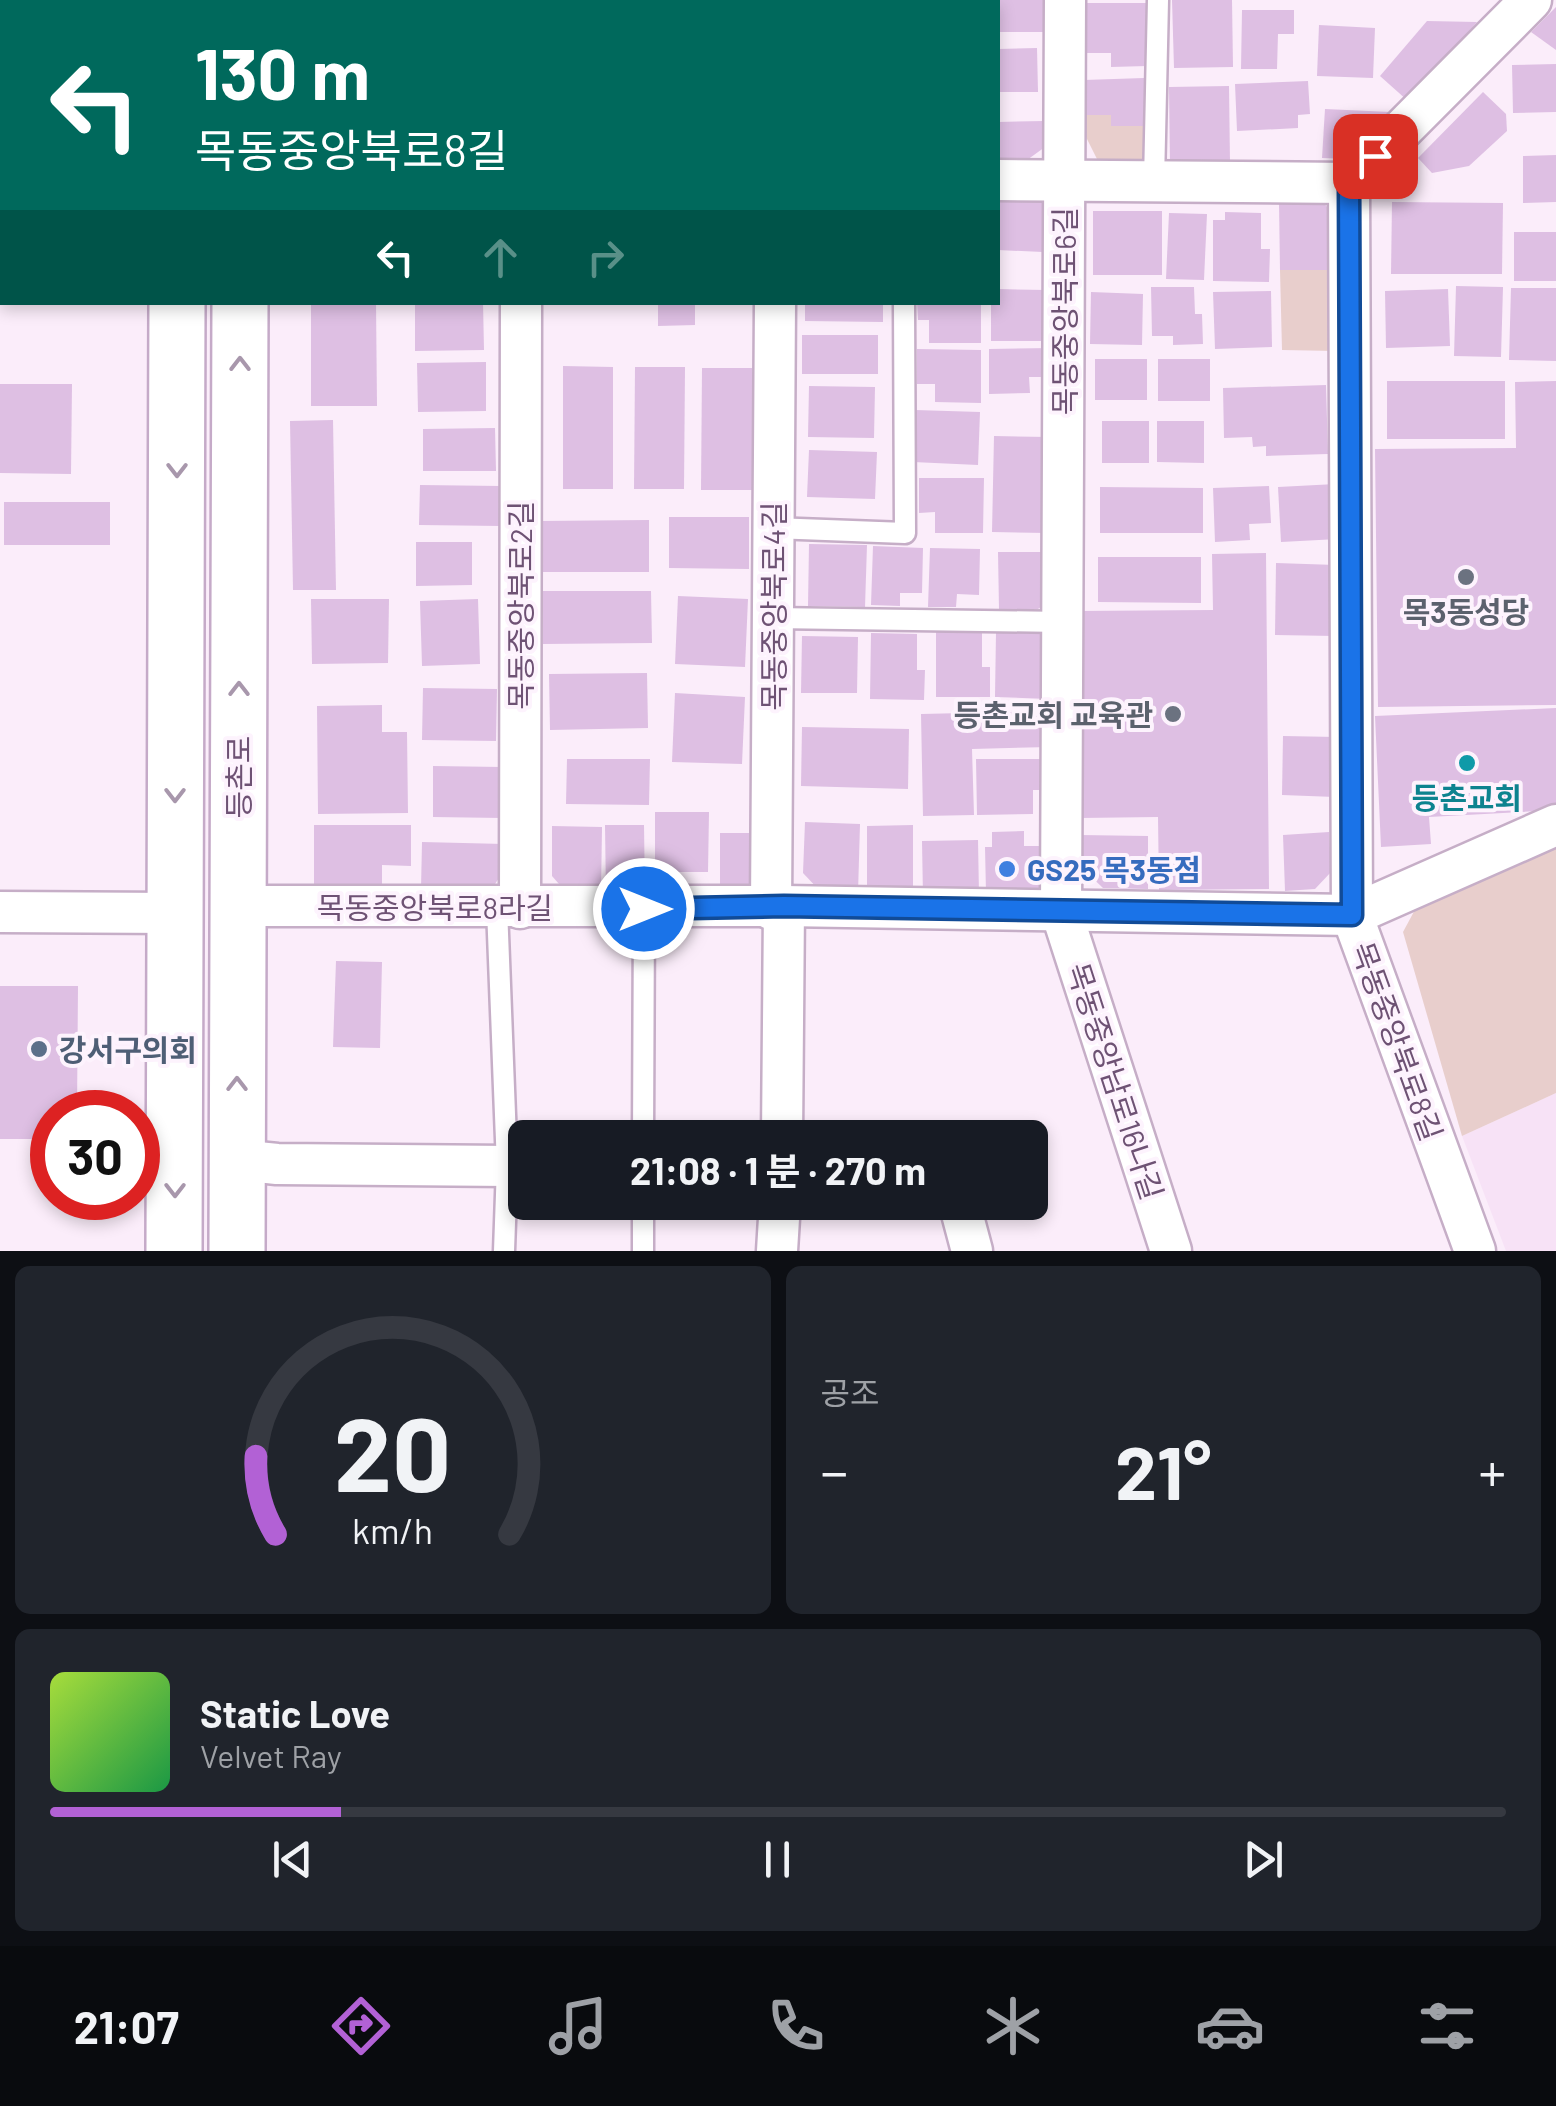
<!DOCTYPE html>
<html lang="ko">
<head>
<meta charset="utf-8">
<style>
  :root { --surface:#171b24; --page:#20242c; --text:#f1f3f6; --muted:#9ea1a6; --line:#363941; --accent:#b261d5 }
  body { margin:0; font-family:Barlow,"Noto Sans KR",sans-serif; background:var(--page); color:var(--text); height:100vh; display:flex; flex-direction:column; font-size:38px; white-space:nowrap }
  * { box-sizing:border-box; margin:0 }
  p { font-size:32px; color:var(--muted) }
  .icon { flex:none; width:55px; height:55px; fill:none; stroke:currentColor; stroke-width:2; stroke-linecap:round; stroke-linejoin:round }
  .map { position:relative; height:1251px; overflow:hidden }
  .side { display:flex; flex-direction:column; gap:15px; padding:15px; background:#0d0f14; flex:1 }
  .side>* { flex:none }
  .guide { position:absolute; left:0px; top:0px; width:1000px; height:305px; box-shadow:0 5px 15px #0003; background:#00695c; color:#fff; overflow:hidden }
  .speed { position:absolute; left:30px; top:1090px; display:flex; gap:20px; font-size:50px; font-weight:700; text-align:center }
  .speed>* { display:grid; place-content:center; width:130px; height:130px; border-radius:50%; background:var(--surface); box-shadow:0 5px 15px #0003; line-height:1 }
  .speed .limit { border:15px solid #d22; background:#fff; color:#111 }
  .pin { position:absolute; display:grid; place-items:center; width:85px; height:85px; color:#fff; margin:-42px; border-radius:20px; box-shadow:0 5px 15px #0006 }
  .me { position:absolute; width:110px; margin:-55px; rotate:90deg; stroke-linejoin:round; filter:drop-shadow(0 0 8px #0008) }
  .turn { display:flex; align-items:center; gap:35px; height:210px; padding:0 30px; font-size:45px }
  .turn .icon { width:130px; height:130px; stroke-width:2.5 }
  .turn b { display:block; font-size:70px; line-height:85px }
  .lanes { display:flex; align-items:center; height:95px; padding:0 30px; background:#0003; justify-content:center; gap:50px; direction:ltr }
  .lanes .off { opacity:.35 }
  .big { font-size:75px; font-weight:700; line-height:1.1 }
  .side .tile { flex:1; display:flex; flex-direction:column; justify-content:center; gap:15px; min-width:0; padding:0 35px; border-radius:15px; background:var(--page) }
  .side .dial { align-items:center; gap:0 }
  .dial svg { height:260px; overflow:visible; fill:none; stroke:var(--line); stroke-width:7; stroke-linecap:round; text-anchor:middle }
  .dial text { fill:var(--text); stroke:none }
  .song { display:flex; align-items:center; gap:30px }
  .cover { width:120px; height:120px; border-radius:15px; background:linear-gradient(135deg,hsl(80 70% 55%),hsl(140 70% 35%)) }
  .played { height:10px; border-radius:5px; background:linear-gradient(90deg,var(--accent) 20%,var(--line) 20%) }
  .keys { display:flex; justify-content:space-around; direction:ltr }
  .heat { display:flex; justify-content:space-between; align-items:center; font-size:55px; direction:ltr }
  .side .tiles { flex:1; display:grid; gap:15px; grid-template-columns:1fr 1fr }
  .tile:last-child { grid-column:span 2 }
  .trip { position:absolute; left:508px; top:1120px; width:540px; height:100px; border-radius:15px; background:var(--surface); box-shadow:0 5px 15px #0003; font-weight:700; line-height:100px; text-align:center }
  .menu { display:flex; height:160px; justify-content:space-around; align-items:center; background:#090b0e; color:var(--muted) }
  .menu .icon { width:70px; height:70px }
  .menu .current { color:var(--accent) }
  .menu b { font-size:45px; color:var(--text) }
  .map>svg:first-child { display:block }
  .residential { fill:#f7e2f6 }
  .green { fill:#e8cecc }
  .building { fill:#debfe3 }
  .lines { fill:none; stroke-linecap:round; stroke-linejoin:round }
  .service-casing { stroke:#c6aec7; stroke-width:25 }
  .minor-casing { stroke:#c6aec7; stroke-width:45 }
  .secondary-casing { stroke:#c5aac8; stroke-width:60 }
  .service { stroke:#fff; stroke-width:20 }
  .minor { stroke:#fff; stroke-width:40 }
  .secondary { stroke:#fff; stroke-width:55 }
  .oneway { stroke:#a897ac }
  .route-casing { stroke:#114b97; stroke-width:25 }
  .route { stroke:#1a73e8; stroke-width:18 }
  .worship-dot { fill:#6b7280; stroke:#fdf3fd; stroke-width:4 }
  .culture-dot { fill:#0f9aa8; stroke:#fdf3fd; stroke-width:4 }
  .shop-dot { fill:#3f7fe0; stroke:#fdf3fd; stroke-width:4 }
  .service-dot { fill:#5c6f8a; stroke:#fdf3fd; stroke-width:4 }
  .labels { text-anchor:middle; dominant-baseline:central; stroke-width:8; stroke-linejoin:round; paint-order:stroke }
  .street-label { font-size:30px; fill:#6e5274; stroke:#fdf3fd }
  .worship-label { font-size:30px; font-weight:bold; fill:#5b616d; stroke:#fdf3fd }
  .culture-label { font-size:30px; font-weight:bold; fill:#0d838f; stroke:#fdf3fd }
  .shop-label { font-size:30px; font-weight:bold; fill:#366cbe; stroke:#fdf3fd; text-anchor:start }
  .service-label { font-size:30px; font-weight:bold; fill:#4e5e75; stroke:#fdf3fd; text-anchor:start }
</style>
</head>
<body>
<div class="map">
<svg width="1556" height="1251" viewBox="0 0 1556 1251">
  <rect width="100%" height="100%" fill="#fbedfa"/>
  <path class="residential" d="M1556,1093V1251H1506L1462,1136Z"/>
  <g class="green">
    <path d="M1085,115H1111L1112,126H1145V161H1098L1086,137Z"/>
    <path d="M1280,270H1335L1336,351L1282,350Z"/>
    <path d="M1556,845V1093L1462,1136L1403,932L1417,906Z"/>
  </g>
  <g class="building">
    <rect x="998" y="0" width="45" height="32"/>
    <path d="M1172,0H1232L1233,67L1174,68Z"/>
    <path d="M1086,3H1146L1147,66L1111,67V53H1086Z"/>
    <path d="M1556,7V50L1531,32Z"/>
    <path d="M1242,10H1294V34H1278L1277,69H1241Z"/>
    <path d="M1427,21L1477,22L1408,101L1380,76Z"/>
    <path d="M1319,25L1375,28L1373,78L1317,76Z"/>
    <path d="M1037,48L1038,92H998V49Z"/>
    <path d="M1556,64V112L1513,113L1512,65Z"/>
    <path d="M1144,78L1145,126H1111V115H1085L1084,80Z"/>
    <path d="M1308,81L1310,114L1298,115V128L1237,131L1235,84Z"/>
    <path d="M1229,86L1230,164L1170,165L1169,87Z"/>
    <path d="M1483,92L1506,114L1507,131L1469,166L1432,173L1418,158Z"/>
    <path d="M1325,109L1391,112L1350,159L1322,158Z"/>
    <path d="M1045,121V147L1027,160L998,161V122Z"/>
    <path d="M1556,155V202L1523,203V156Z"/>
    <path d="M998,200L1044,202L1043,252L998,250Z"/>
    <path d="M1322,201L1334,215L1335,270H1280L1279,202Z"/>
    <path d="M1392,202L1503,203L1502,274H1391Z"/>
    <rect x="1093" y="211" width="69" height="64"/>
    <path d="M1225,212L1261,213V249H1270L1269,282L1213,281V220H1225Z"/>
    <path d="M1169,213L1207,214L1204,280L1166,279Z"/>
    <rect x="1514" y="232" width="42" height="49"/>
    <path d="M1456,286L1503,287L1501,357L1454,356Z"/>
    <path d="M1151,287H1194L1195,314H1202L1203,344L1173,345V336H1152Z"/>
    <path d="M1511,288H1556V361L1509,360Z"/>
    <path d="M998,289L1046,290V341H991V302H998Z"/>
    <path d="M1448,289L1450,346L1386,348L1385,291Z"/>
    <path d="M1271,291L1272,347L1215,349L1213,292Z"/>
    <path d="M1091,292L1143,294L1142,345L1090,344Z"/>
    <path d="M311,302H376L377,406H311Z"/>
    <path d="M415,302H483L484,350L415,351Z"/>
    <path d="M658,302H695V325L658,326Z"/>
    <path d="M805,302H883V322L805,321Z"/>
    <path d="M917,302H981V343H929V320H918Z"/>
    <rect x="802" y="335" width="76" height="39"/>
    <path d="M1052,348V377H1029L1030,393L989,394V349Z"/>
    <path d="M917,349L981,350V403L935,402V384H917Z"/>
    <rect x="1095" y="359" width="52" height="41"/>
    <rect x="1158" y="359" width="52" height="42"/>
    <path d="M486,362V411L418,412L417,363Z"/>
    <path d="M563,366L613,367V489H563Z"/>
    <path d="M635,367H685L684,489H634Z"/>
    <path d="M702,368H752V490H701Z"/>
    <rect x="1387" y="381" width="118" height="58"/>
    <path d="M1556,381V705L1378,707L1375,449L1516,448L1515,382Z"/>
    <path d="M0,384H72L71,474L0,473Z"/>
    <path d="M1326,385L1328,454L1266,456V446L1253,447L1252,437L1224,438L1223,388Z"/>
    <path d="M809,386L875,387L874,438L808,437Z"/>
    <path d="M915,410L980,412L978,465L913,462Z"/>
    <path d="M333,420L336,590H293L290,421Z"/>
    <rect x="1102" y="421" width="47" height="42"/>
    <path d="M1157,421H1204V463L1157,462Z"/>
    <path d="M495,428L496,471H423V429Z"/>
    <path d="M994,436L1049,437L1047,533L992,532Z"/>
    <path d="M809,450L877,452L875,499L807,497Z"/>
    <path d="M919,478H984L983,533H935V512L919,513Z"/>
    <path d="M1336,484L1338,539L1281,542L1278,487Z"/>
    <path d="M420,485L501,486V526L419,525Z"/>
    <path d="M1269,486L1271,523L1249,524L1250,540L1215,542L1213,488Z"/>
    <path d="M1100,487L1203,488V533H1100Z"/>
    <rect x="4" y="502" width="106" height="43"/>
    <path d="M669,517H749V569L669,568Z"/>
    <path d="M649,520V572H540V521Z"/>
    <path d="M416,542H472V585L416,586Z"/>
    <path d="M809,544L867,545L865,607L808,606Z"/>
    <path d="M873,546L923,548L922,593H900V606L871,605Z"/>
    <path d="M930,548L980,549L979,595L957,594L956,607H928Z"/>
    <path d="M998,552H1051V600L1038,609H999Z"/>
    <path d="M1266,553L1269,889L1159,890L1158,817L1080,818L1078,611L1213,610L1212,554Z"/>
    <path d="M1098,557H1201V603L1098,602Z"/>
    <path d="M1276,563L1336,565L1335,636L1275,635Z"/>
    <path d="M543,591H651L652,643L543,644Z"/>
    <path d="M678,596L748,599L745,667L675,664Z"/>
    <path d="M311,599H389L388,663L312,664Z"/>
    <path d="M478,599L480,664L422,666L420,601Z"/>
    <path d="M936,631L982,632V667H990V697H936Z"/>
    <path d="M996,632L1049,634L1048,699L995,697Z"/>
    <path d="M871,633L917,634V670H925L924,700L870,699Z"/>
    <path d="M802,636L858,637L857,693H801Z"/>
    <path d="M647,673L648,728L550,730L549,674Z"/>
    <path d="M423,688L497,689L496,741L422,740Z"/>
    <path d="M675,693L745,697L742,764L672,762Z"/>
    <path d="M382,705V732H407L408,813L318,814L317,706Z"/>
    <path d="M1556,708V810L1429,817L1431,844L1381,847L1375,716Z"/>
    <path d="M1049,711L1050,747L972,749L974,815L923,816L921,714Z"/>
    <path d="M802,727L909,729L908,789L801,786Z"/>
    <path d="M1283,736L1337,737L1335,797L1282,795Z"/>
    <path d="M567,759H650L649,805L566,804Z"/>
    <path d="M976,759H1051L1052,790H1033V814L977,815Z"/>
    <path d="M433,766L502,767V818L433,817Z"/>
    <path d="M655,812H709L708,872H655Z"/>
    <path d="M805,822L860,824L858,893L821,892L803,873Z"/>
    <path d="M314,825H411V866L382,865V889H314Z"/>
    <path d="M605,825H644L645,895H606Z"/>
    <path d="M913,825V893H867V826Z"/>
    <path d="M552,826L602,827L601,893L566,892L552,876Z"/>
    <path d="M1024,831V846H1051V873L1036,892L986,893L985,847H992V832Z"/>
    <path d="M1329,832L1331,872L1315,889L1285,891L1283,835Z"/>
    <path d="M720,833H761L760,880L745,892H720Z"/>
    <path d="M1080,835L1148,836V889L1103,888L1080,866Z"/>
    <path d="M978,840L979,895L923,897L922,841Z"/>
    <path d="M422,842L504,844L503,872L491,890L421,889Z"/>
    <path d="M336,961L382,962L380,1048L333,1047Z"/>
    <path d="M0,986H78L77,1112H52V1139H0Z"/>
  </g>
  <g class="lines">
    <g class="service-casing">
      <g id="service">
        <path d="M1154,182L1158,0"/>
        <path d="M773,528L905,533L904,302"/>
        <path d="M773,618L1063,622"/>
        <path d="M497,908L507,1166L504,1251"/>
        <path d="M643,1138L644,909"/>
        <path d="M643,1251V1202"/>
      </g>
    </g>
    <g class="minor-casing">
      <g id="minor">
        <path d="M1065,0L1061,911L1171,1251"/>
        <path d="M521,2V0"/>
        <path d="M778,2V0"/>
        <path d="M998,180L1349,183"/>
        <path d="M0,236H2"/>
        <path d="M238,906H784L1352,915L1556,825"/>
        <path d="M520,908L521,302"/>
        <path d="M771,909L775,302"/>
        <path d="M0,912L175,913"/>
        <path d="M782,1138L784,906"/>
        <path d="M237,1160L277,1164L525,1166"/>
        <path d="M959,1202L972,1251"/>
        <path d="M777,1251L780,1202"/>
        <path d="M1475,1251L1352,915L1349,183L1531,0"/>
      </g>
    </g>
    <g class="secondary-casing">
      <g id="secondary">
        <path d="M178,2V0"/>
        <path d="M241,2V0"/>
        <path d="M174,1251L177,302"/>
        <path d="M237,1251L240,302"/>
      </g>
    </g>
    <use href="#service" class="service"/>
    <use href="#minor" class="minor"/>
    <use href="#secondary" class="secondary"/>
  </g>
  <defs><path id="oneway-chevron" d="M-2-3.5L2.5 0L-2 3.5" fill="none" stroke-width="1.6" stroke-linecap="round" stroke-linejoin="round" transform="scale(2.5)"/></defs>
  <g class="oneway">
    <use href="#oneway-chevron" transform="translate(240 364) rotate(-90)"/>
    <use href="#oneway-chevron" transform="translate(177 470) rotate(90)"/>
    <use href="#oneway-chevron" transform="translate(239 689) rotate(-90)"/>
    <use href="#oneway-chevron" transform="translate(175 795) rotate(90)"/>
    <use href="#oneway-chevron" transform="translate(237 1084) rotate(-90)"/>
    <use href="#oneway-chevron" transform="translate(175 1190) rotate(90)"/>
  </g>
  <g class="lines">
    <g class="route-casing">
      <path id="route" d="M644,909L784,906L1352,915L1349,183L1375,156"/>
    </g>
    <use href="#route" class="route"/>
  </g>
  <g class="worship-dot">
    <circle cx="1466" cy="577" r="10"/>
    <circle cx="1173" cy="714" r="10"/>
  </g>
  <circle class="culture-dot" cx="1467" cy="763" r="10"/>
  <circle class="shop-dot" cx="1007" cy="869" r="10"/>
  <circle class="service-dot" cx="39" cy="1049" r="10"/>
  <g class="labels">
    <g class="street-label">
      <text transform="translate(1064 311) rotate(-90)">목동중앙북로6길</text>
      <text transform="translate(520 605) rotate(-90)">목동중앙북로2길</text>
      <text transform="translate(773 606) rotate(-90)">목동중앙북로4길</text>
      <text transform="translate(238 777) rotate(-90)">등촌로</text>
      <text x="435" y="907">목동중앙북로8라길</text>
      <text transform="translate(1398 1041) rotate(70)">목동중앙북로8길</text>
      <text transform="translate(1116 1081) rotate(72)">목동중앙남로16나길</text>
    </g>
    <g class="worship-label">
      <text x="1466" y="611">목3동성당</text>
      <text x="1153" y="714" text-anchor="end">등촌교회 교육관</text>
    </g>
    <g class="culture-label">
      <text x="1467" y="797">등촌교회</text>
    </g>
    <g class="shop-label">
      <text x="1027" y="869">GS25 목3동점</text>
    </g>
    <g class="service-label">
      <text x="59" y="1049">강서구의회</text>
    </g>
  </g>
</svg>
<div class="speed"><div class="limit">30</div></div>
<div class="pin" style="left:1375px;top:156px;background:#d93025"><svg class="icon" aria-label="arrive" viewBox="0 0 24 24"><path d="M6 21V4h12l-3 4 3 4H6"/></svg></div>
<svg class="me" style="left:644px;top:909px" viewBox="-20 -20 40 40"><circle r="17" fill="#1a73e8" stroke="#fff" stroke-width="3"/><path d="M0-11L8 9 0 5-8 9z" fill="#fff"/></svg>
<div class="trip">21:08 · 1 분 · 270 m</div>
<div class="guide">
<div class="turn"><svg class="icon" aria-label="left" viewBox="0 0 24 24"><path d="M17 20v-9H6M10 6l-5 5 5 5"/></svg><div><b>130 m</b>목동중앙북로8길</div></div>
<div class="lanes"><svg class="icon" aria-label="left" viewBox="0 0 24 24"><path d="M17 20v-9H6M10 6l-5 5 5 5"/></svg><svg class="icon off" aria-label="ahead" viewBox="0 0 24 24"><path d="M12 20V5M6 11l6-6 6 6"/></svg><svg class="icon off" aria-label="right" viewBox="0 0 24 24"><path d="M7 20v-9h11M14 6l5 5-5 5"/></svg></div>
</div>
</div>
<section class="side">
<div class="tiles">
<div class="tile dial"><svg viewBox="0 0 100 80">
<path d="M14 69A42 42 0 1 1 86 69"/>
<path d="M14 69A42 42 0 0 1 8 45" stroke="#b261d5"/>
<text x="50" y="56" font-size="32" font-weight="700">20</text>
<text x="50" y="72" font-size="11">km/h</text>
</svg></div>
<div class="tile"><p>공조</p>
<div class="heat"><a>−</a><b class="big">21°</b><a>+</a></div>
</div>
<div class="tile">
<div class="song"><i class="cover"></i><div><b>Static Love</b><p>Velvet Ray</p></div></div>
<div class="played"></div>
<div class="keys"><svg class="icon" aria-label="previous" viewBox="0 0 24 24"><path d="M18 5L8 12l10 7zM5 5v14"/></svg><svg class="icon" aria-label="pause" viewBox="0 0 24 24"><path d="M8 5v14M16 5v14"/></svg><svg class="icon" aria-label="next" viewBox="0 0 24 24"><path d="M6 5l10 7-10 7zM19 5v14"/></svg></div>
</div>
</div>
</section>
<nav class="menu">
<b>21:07</b>
<svg class="icon current" aria-label="directions" viewBox="0 0 24 24"><path d="M12 3l9 9-9 9-9-9zM9 14v-3h6M13 9l2 2-2 2"/></svg>
<svg class="icon" aria-label="music" viewBox="0 0 24 24"><path d="M9 18V5l10-2v13"/><circle cx="6" cy="18" r="3"/><circle cx="16" cy="16" r="3"/></svg>
<svg class="icon" aria-label="phone" viewBox="0 0 24 24"><path d="M5 4h4l2 5-3 2q2 4 5 5l2-3 5 2v4C11 20 4 13 5 4z"/></svg>
<svg class="icon" aria-label="climate" viewBox="0 0 24 24"><path d="M12 3v18M4 7l16 10M4 17L20 7"/></svg>
<svg class="icon" aria-label="car" viewBox="0 0 24 24"><path d="M5 17H2v-5l4-1 3-4h7l3 4 3 1v5h-3M9 17h6M6 11h13"/><circle cx="7" cy="17" r="2"/><circle cx="17" cy="17" r="2"/></svg>
<svg class="icon" aria-label="filters" viewBox="0 0 24 24"><path d="M4 7h16M4 17h16"/><circle cx="9" cy="7" r="2"/><circle cx="15" cy="17" r="2"/></svg>
</nav>
</body>
</html>
